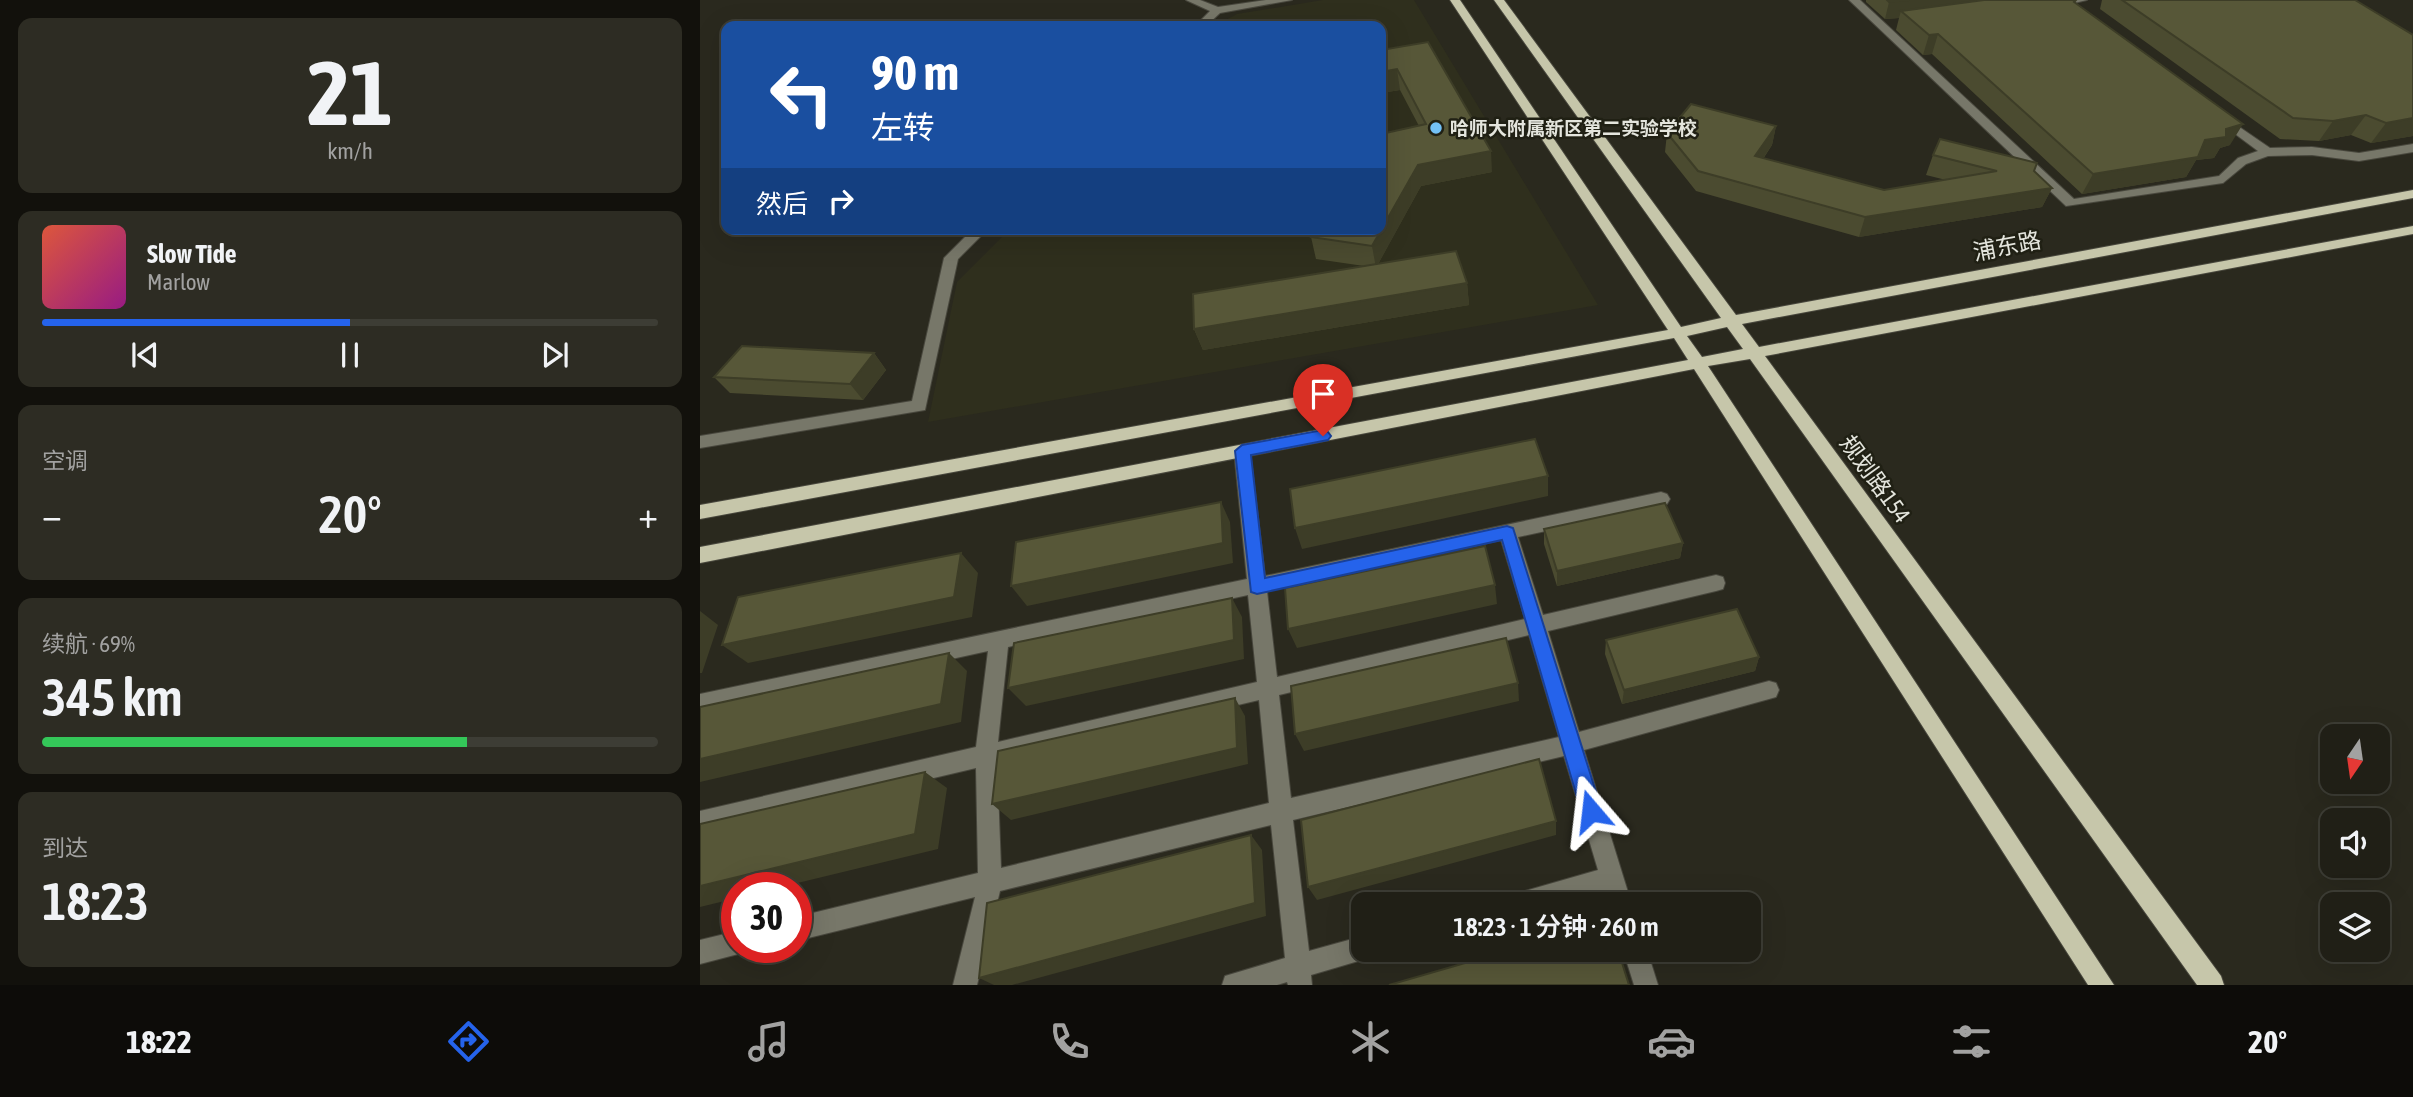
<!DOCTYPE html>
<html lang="zh">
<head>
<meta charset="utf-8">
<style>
  :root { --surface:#201f16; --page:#2d2c23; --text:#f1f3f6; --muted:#a2a2a1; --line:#3d3d35; --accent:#2563eb }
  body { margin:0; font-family:"Asap Condensed","Noto Sans SC",sans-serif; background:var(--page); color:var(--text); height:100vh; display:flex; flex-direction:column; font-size:26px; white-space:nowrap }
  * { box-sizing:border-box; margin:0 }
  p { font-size:23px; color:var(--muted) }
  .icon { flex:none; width:38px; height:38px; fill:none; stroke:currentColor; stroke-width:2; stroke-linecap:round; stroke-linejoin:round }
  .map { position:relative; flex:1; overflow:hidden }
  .sheet { display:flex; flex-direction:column; gap:18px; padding:18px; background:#12110c; width:700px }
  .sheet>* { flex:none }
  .hud { position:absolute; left:21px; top:21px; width:665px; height:214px; border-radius:14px; box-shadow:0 7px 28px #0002,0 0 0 2px var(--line); background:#1a4fa0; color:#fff; overflow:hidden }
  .needle { width:46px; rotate:193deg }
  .fabs { position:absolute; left:1620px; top:724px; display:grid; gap:14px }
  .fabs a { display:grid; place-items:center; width:70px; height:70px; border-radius:14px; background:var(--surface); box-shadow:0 7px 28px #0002,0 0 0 2px var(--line); font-size:35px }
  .speed { position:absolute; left:21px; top:872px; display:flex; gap:14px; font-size:35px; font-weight:700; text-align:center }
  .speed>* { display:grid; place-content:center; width:91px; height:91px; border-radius:50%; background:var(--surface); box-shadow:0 7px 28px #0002,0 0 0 2px var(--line); line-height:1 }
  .speed .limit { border:10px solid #d22; background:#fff; color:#111 }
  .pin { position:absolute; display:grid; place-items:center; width:60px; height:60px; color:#fff; margin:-72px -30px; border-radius:50% 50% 50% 0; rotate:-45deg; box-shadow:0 0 7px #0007 }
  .pin .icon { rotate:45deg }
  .me { position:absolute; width:77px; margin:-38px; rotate:343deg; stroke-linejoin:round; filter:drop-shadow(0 0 5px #0008) }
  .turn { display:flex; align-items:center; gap:24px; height:147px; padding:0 35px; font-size:32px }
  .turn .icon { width:91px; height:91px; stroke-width:2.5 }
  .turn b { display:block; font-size:49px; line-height:60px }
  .then { display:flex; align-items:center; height:66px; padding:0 35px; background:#0003; gap:14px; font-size:26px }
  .big { font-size:52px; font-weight:600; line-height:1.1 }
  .sheet .tile { flex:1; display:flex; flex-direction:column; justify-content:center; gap:10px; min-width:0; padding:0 24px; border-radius:14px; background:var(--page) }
  .sheet .dial { align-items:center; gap:0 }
  .dial b { font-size:91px; line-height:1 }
  .song { display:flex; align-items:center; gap:21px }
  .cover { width:84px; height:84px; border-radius:10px; background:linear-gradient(135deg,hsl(10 70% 55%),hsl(310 70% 35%)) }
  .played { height:7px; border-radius:4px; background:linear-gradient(90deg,var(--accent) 50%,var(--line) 50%) }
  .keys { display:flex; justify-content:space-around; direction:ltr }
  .heat { display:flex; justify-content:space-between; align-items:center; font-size:38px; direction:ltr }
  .charge { height:10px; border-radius:5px; background:linear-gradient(90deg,#34c759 69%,var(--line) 0) }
  .trip { position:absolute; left:651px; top:892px; width:410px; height:70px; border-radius:14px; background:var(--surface); box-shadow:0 7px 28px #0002,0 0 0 2px var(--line); font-weight:600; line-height:70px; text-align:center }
  .menu { display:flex; height:112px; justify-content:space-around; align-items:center; background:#0d0c09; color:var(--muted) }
  .menu .icon { width:49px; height:49px }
  .menu .selected { color:var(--accent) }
  .menu b { font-size:32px; color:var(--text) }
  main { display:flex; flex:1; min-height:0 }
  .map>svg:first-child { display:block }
  .built { fill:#2f2f1d }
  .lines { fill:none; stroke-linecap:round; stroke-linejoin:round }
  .minor-casing { stroke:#48473d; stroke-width:2 }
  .major-casing { stroke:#48473d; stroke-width:2 }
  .minor { fill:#777769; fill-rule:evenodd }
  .major { fill:#c6c6aa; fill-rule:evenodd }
  .wall { fill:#4b4b30 }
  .shaded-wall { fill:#3d3d27 }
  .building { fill:#575738; stroke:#3d3d27; stroke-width:2 }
  .route { fill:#2563eb; stroke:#184099; stroke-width:2 }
  .poi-dot { fill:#73c1f6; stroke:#202014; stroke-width:2.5 }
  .labels { text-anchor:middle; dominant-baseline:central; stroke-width:5; stroke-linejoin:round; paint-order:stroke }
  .far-poi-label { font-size:19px; font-weight:bold; fill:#e4e5dd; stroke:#202014; text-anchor:start }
  .street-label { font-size:23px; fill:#e4e5dd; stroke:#202014 }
</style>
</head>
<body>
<main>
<section class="sheet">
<div class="tile dial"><b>21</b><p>km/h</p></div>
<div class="tile">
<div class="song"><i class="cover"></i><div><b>Slow Tide</b><p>Marlow</p></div></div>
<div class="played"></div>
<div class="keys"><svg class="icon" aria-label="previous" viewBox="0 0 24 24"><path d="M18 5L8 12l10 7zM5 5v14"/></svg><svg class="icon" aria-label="pause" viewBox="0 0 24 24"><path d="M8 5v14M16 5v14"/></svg><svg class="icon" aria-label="next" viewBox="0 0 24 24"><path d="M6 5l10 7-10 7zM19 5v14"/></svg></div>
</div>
<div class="tile"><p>空调</p>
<div class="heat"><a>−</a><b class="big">20°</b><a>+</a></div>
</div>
<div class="tile"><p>续航 · 69%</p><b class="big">345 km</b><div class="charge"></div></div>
<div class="tile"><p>到达</p><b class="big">18:23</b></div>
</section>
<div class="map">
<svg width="1713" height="985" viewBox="0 0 1713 985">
  <rect width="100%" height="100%" fill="#2a291e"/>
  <path class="built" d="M623,0H714L898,305L228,422L257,282L310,229H681V26H514L537,14Z"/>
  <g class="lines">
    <g class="minor-casing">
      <g id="minor">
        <path d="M486,0H500L518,7L566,0H592L520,13L506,26H495L510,11Z"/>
        <path d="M1149,0H1160L1374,199L1519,176L1538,158L1558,151L1515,119V115L1519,113L1570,148L1612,147L1659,153L1713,144V152L1659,161L1612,155L1568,156L1546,164L1523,183L1366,206Z"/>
        <path d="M1358,0H1387L1366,5Z"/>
        <path d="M273,229H288L258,259L225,410L0,448V436L212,401L244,258Z"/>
        <path d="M542,445L550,451L565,576L961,492L967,494L970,499L967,504L961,506L818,537L843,615L1016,575L1023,577L1025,583L1023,589L1016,591L848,631L879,732L1069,681L1076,683L1079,690L1076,697L1069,699L884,750L932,905H908L904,892L860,905H806L810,897L818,893L898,870L864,756L593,820L609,951L663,936V950H674L672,957L611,975L612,985H588L587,982L577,985H522L525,976L585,958L571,825L300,891L277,985H253L275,897L96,941V917L278,873L276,768L0,833V811L276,747L288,651L0,714V694L547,579L534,451ZM801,540L825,619L577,677L567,591ZM548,595L557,682L298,742L308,647ZM829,635L859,737L591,798L579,695ZM559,700L569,803L301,868L297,762Z"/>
        <path d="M37,931V947H48L46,952L0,964V940Z"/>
        <path d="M923,950H947L958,985H934Z"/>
      </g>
    </g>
    <g class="major-casing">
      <path id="major" d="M750,0H760L981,327L1021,318L794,0H804L1036,315L1713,190V198L1042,324L1059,347L1713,226V234L1065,356L1521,976L1524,985H1497L1050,359L1008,366L1414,985H1388L994,369L0,563V547L988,360L974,338L0,519V505L968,330ZM1027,327L1043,349L1002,357L987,336Z"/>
    </g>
    <use href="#minor" class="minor"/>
    <use href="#major" class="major"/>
  </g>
  <g class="wall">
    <path d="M1166,0H1376L1375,3L1530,145L1520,148L1514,158L1496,160L1486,177L1382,194L1232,54L1223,55L1196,30L1199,18L1185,19L1166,2Z"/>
    <path d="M1402,0H1655L1713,35V136L1671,143L1651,135L1619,141L1580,139L1400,9Z"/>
    <path d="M681,50L792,172L721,186L678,264L767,283L769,305L503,350L494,329L664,266L616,259L611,237L719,126L700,90L681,93Z"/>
    <path d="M1076,126L1072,145L1063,159L1184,190L1246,180L1226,175L1233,155L1334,171L1352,188L1342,207L1159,237L996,191L965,152L967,133Z"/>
    <path d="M174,353L186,370L163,400L30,393L14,377Z"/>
    <path d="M844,529L983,543L980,558L857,586L844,544Z"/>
    <path d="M906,640L1059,657L1055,671L922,704L905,654Z"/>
  </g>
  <g class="shaded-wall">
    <path d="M1209,0H1332L1201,11L1199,18L1185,19L1189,2Z"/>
    <path d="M1238,34L1232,54L1223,55L1229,35Z"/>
    <path d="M697,69L700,90L681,93V72Z"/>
    <path d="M1666,115L1651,135L1619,141L1633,121Z"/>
    <path d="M1713,118V136L1671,143L1686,123Z"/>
    <path d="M1543,124L1530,145L1520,148L1514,158L1496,160L1486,177L1382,194L1393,174L1505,140L1526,129Z"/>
    <path d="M1076,126L1072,145L1051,176L1055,156Z"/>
    <path d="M791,151L792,172L721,186L676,268L672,246L718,165Z"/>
    <path d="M1352,188L1342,207L1159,237L1165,217Z"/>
    <path d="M767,283L769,305L503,350L494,329Z"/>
    <path d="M174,353L186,370L163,400L150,384Z"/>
    <path d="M848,476V496L602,549L595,528Z"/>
    <path d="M521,502L530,522L533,563L327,606L311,586Z"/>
    <path d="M983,543L980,558L857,586V571Z"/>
    <path d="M261,553L278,573L272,617L48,663L22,645Z"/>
    <path d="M795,585L797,604L597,648L588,629Z"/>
    <path d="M532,598L542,617L544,659L326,706L308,688Z"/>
    <path d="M0,611L18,625L2,673H0Z"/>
    <path d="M249,653L267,671L261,722L0,782V759Z"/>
    <path d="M1059,657L1055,671L922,704L924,690Z"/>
    <path d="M818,683L819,701L604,751L595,734Z"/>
    <path d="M535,698L545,716L548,764L311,820L292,804Z"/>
    <path d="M225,772L247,788L238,849L81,887H37V898L0,907V886Z"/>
    <path d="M856,821V835L617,900L608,887Z"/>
    <path d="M551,835L562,850L566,916L312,985H294L279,978Z"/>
  </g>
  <g class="building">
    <path d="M1187,0H1209L1189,2Z"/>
    <path d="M1284,0H1376L1374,2L1543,124L1526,129V137L1505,140L1498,157L1393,174L1238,34L1229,35L1201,11Z"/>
    <path d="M1422,0H1655L1713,35V118L1686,123L1666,115L1633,121L1593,118Z"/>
    <path d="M728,42L791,151L718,165L672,246L611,237L616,229H681V134L726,124L697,69L681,72V50Z"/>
    <path d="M991,104L1076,126L1055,156L1184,190L1297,171L1233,155L1240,139L1337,163L1334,171L1352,188L1165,217L998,171L967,133Z"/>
    <path d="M756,251L767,283L494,329L493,294Z"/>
    <path d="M42,346L174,353L150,384L14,377Z"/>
    <path d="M835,439L848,476L595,528L590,489Z"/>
    <path d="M521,502L523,543L311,586L316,542Z"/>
    <path d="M965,503L983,543L857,571L844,529Z"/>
    <path d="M785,546L795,585L588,629L585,588Z"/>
    <path d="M261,553L254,597L22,645L38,597Z"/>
    <path d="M532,598L534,640L308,688L314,643Z"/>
    <path d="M1037,609L1059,657L924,690L906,640Z"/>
    <path d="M806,638L818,683L595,734L591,686Z"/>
    <path d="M249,653L241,704L0,759V707Z"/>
    <path d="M535,698L537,748L292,804L298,751Z"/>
    <path d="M839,759L856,821L608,887L601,820Z"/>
    <path d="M225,772L215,834L0,886V824Z"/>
    <path d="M551,835L555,903L279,978L287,903Z"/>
    <path d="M810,950H918L929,985H689Z"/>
  </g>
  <path class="route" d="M623,430L628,432L631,436L628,440L551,455L565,578L807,526L813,528L902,811L899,818L891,821L884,818L881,811L802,540L557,594L551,592L535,451L542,445Z"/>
  <circle class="poi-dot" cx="736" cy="128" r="7"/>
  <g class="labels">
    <g class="far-poi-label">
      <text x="750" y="128">哈师大附属新区第二实验学校</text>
    </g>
    <g class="street-label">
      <text transform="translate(1307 246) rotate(-11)">浦东路</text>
      <text transform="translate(1175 479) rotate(54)">规划路154</text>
    </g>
  </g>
</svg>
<div class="fabs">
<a><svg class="needle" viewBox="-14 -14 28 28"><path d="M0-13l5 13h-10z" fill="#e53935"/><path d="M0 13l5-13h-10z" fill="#a2a2a1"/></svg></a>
<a><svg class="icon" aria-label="sound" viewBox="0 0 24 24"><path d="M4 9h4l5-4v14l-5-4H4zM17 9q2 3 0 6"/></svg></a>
<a><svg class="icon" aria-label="layers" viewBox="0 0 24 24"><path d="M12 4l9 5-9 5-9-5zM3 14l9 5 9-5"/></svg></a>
</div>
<div class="speed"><div class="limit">30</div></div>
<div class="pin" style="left:623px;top:436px;background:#d93025"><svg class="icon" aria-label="arrive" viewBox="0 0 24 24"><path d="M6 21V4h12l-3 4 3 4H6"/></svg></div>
<svg class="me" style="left:891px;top:811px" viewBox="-20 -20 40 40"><path d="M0-17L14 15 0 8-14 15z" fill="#2563eb" stroke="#fff" stroke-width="4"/></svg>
<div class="trip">18:23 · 1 分钟 · 260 m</div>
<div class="hud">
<div class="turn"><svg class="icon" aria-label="left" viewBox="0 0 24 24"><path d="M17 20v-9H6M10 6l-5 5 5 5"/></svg><div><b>90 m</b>左转</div></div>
<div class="then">然后<svg class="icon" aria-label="right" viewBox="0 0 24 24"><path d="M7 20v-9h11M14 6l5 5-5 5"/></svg></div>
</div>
</div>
</main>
<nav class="menu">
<b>18:22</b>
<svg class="icon selected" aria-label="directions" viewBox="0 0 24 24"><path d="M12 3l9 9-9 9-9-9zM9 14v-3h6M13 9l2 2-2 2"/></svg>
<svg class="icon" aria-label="music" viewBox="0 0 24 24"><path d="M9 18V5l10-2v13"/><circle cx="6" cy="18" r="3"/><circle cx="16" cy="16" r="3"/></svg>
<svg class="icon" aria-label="phone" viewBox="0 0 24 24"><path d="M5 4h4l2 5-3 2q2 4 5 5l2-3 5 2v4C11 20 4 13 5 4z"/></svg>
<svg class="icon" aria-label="climate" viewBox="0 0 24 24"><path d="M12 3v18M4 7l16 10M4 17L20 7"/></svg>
<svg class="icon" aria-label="car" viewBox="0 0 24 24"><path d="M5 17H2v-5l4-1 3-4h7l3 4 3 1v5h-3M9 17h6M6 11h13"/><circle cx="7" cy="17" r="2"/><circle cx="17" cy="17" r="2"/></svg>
<svg class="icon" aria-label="filters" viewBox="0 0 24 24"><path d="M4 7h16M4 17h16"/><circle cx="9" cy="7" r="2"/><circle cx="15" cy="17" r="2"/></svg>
<b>20°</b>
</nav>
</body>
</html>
